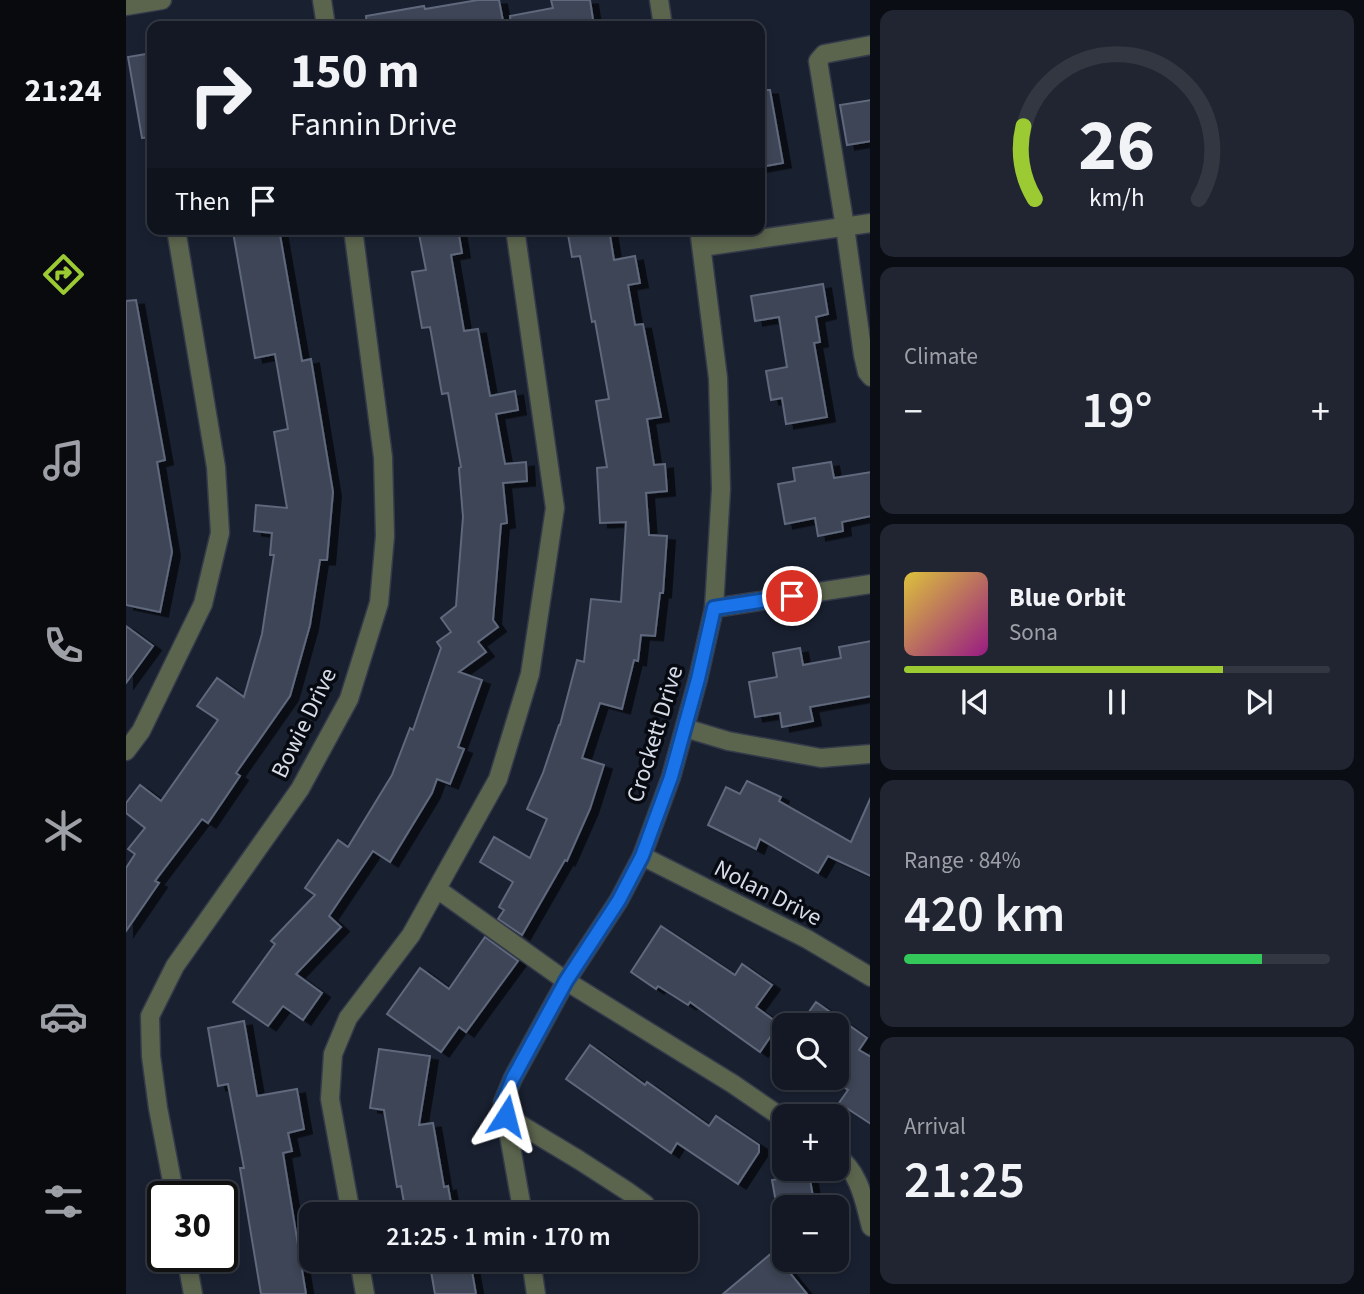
<!DOCTYPE html>
<html lang="en">
<head>
<meta charset="utf-8">
<style>
  :root { --surface:#131824; --page:#202531; --text:#f1f3f6; --muted:#9da0a6; --line:#323741; --accent:#9cca32 }
  body { margin:0; font-family:"Source Sans 3",sans-serif; background:var(--page); color:var(--text); height:100vh; display:flex; flex-direction:column; font-size:26px; white-space:nowrap }
  * { box-sizing:border-box; margin:0 }
  p { font-size:23px; color:var(--muted) }
  .icon { flex:none; width:38px; height:38px; fill:none; stroke:currentColor; stroke-width:2; stroke-linecap:round; stroke-linejoin:round }
  .map { position:relative; flex:1; overflow:hidden }
  .panel { display:flex; flex-direction:column; gap:10px; padding:10px; background:#0a0d14; width:494px }
  .panel>* { flex:none }
  .hud { position:absolute; left:21px; top:21px; width:618px; height:214px; border-radius:14px; box-shadow:0 4px 10px #0003,0 0 0 2px var(--line); background:#131824; color:var(--text); overflow:hidden }
  .tools { position:absolute; left:646px; top:1013px; display:grid; gap:14px }
  .tools a { display:grid; place-items:center; width:77px; height:77px; border-radius:14px; background:var(--surface); box-shadow:0 4px 10px #0003,0 0 0 2px var(--line); font-size:35px }
  .speed { position:absolute; left:21px; top:1181px; display:flex; gap:14px; font-size:35px; font-weight:700; text-align:center }
  .speed>* { display:grid; place-content:center; width:91px; height:91px; border-radius:50%; background:var(--surface); box-shadow:0 4px 10px #0003,0 0 0 2px var(--line); line-height:1 }
  .speed .limit { border:4px solid #111; border-radius:10px; background:#fff; color:#111 }
  .pin { position:absolute; display:grid; place-items:center; width:60px; height:60px; color:#fff; margin:-30px; border:4px solid #fff; border-radius:50%; box-shadow:0 2px 7px #0007 }
  .me { position:absolute; width:77px; margin:-38px; rotate:9deg; stroke-linejoin:round; filter:drop-shadow(0 0 5px #0008) }
  .turn { display:flex; align-items:center; gap:24px; height:147px; padding:0 28px; font-size:32px }
  .turn .icon { width:91px; height:91px; stroke-width:2.5 }
  .turn b { display:block; font-size:49px; line-height:60px }
  .then { display:flex; align-items:center; height:66px; padding:0 28px; background:#0003; gap:14px; font-size:26px }
  .big { font-size:52px; font-weight:600; line-height:1.1 }
  .panel .widget { flex:1; display:flex; flex-direction:column; justify-content:center; gap:10px; min-width:0; padding:0 24px; border-radius:14px; background:var(--page) }
  .panel .dial { align-items:center; gap:0 }
  .dial svg { height:182px; overflow:visible; fill:none; stroke:var(--line); stroke-width:7; stroke-linecap:round; text-anchor:middle }
  .dial text { fill:var(--text); stroke:none }
  .song { display:flex; align-items:center; gap:21px }
  .cover { width:84px; height:84px; border-radius:10px; background:linear-gradient(135deg,hsl(50 70% 55%),hsl(310 70% 35%)) }
  .played { height:7px; border-radius:4px; background:linear-gradient(90deg,var(--accent) 75%,var(--line) 75%) }
  .keys { display:flex; justify-content:space-around; direction:ltr }
  .heat { display:flex; justify-content:space-between; align-items:center; font-size:38px; direction:ltr }
  .charge { height:10px; border-radius:5px; background:linear-gradient(90deg,#34c759 84%,var(--line) 0) }
  .trip { position:absolute; left:173px; top:1202px; width:399px; height:70px; border-radius:14px; background:var(--surface); box-shadow:0 4px 10px #0003,0 0 0 2px var(--line); font-weight:600; line-height:70px; text-align:center }
  main { display:flex; flex:1; min-height:0 }
  .tab-bar { display:flex; flex-direction:column; width:126px; justify-content:space-around; align-items:center; background:#080a0e; color:var(--muted) }
  .tab-bar .icon { width:49px; height:49px }
  .tab-bar .on { color:var(--accent) }
  .tab-bar b { font-size:32px; color:var(--text) }
  .map>svg:first-child { display:block }
  .building { fill:#3c4557; stroke:#5f687b; stroke-width:2; filter:url(#shadow) }
  .lines { fill:none; stroke-linecap:round; stroke-linejoin:round }
  .minor-casing { stroke:#343a4a; stroke-width:21 }
  .minor { stroke:#5b644d; stroke-width:18 }
  .route-casing { stroke:#114b97; stroke-width:18 }
  .route { stroke:#1a73e8; stroke-width:12 }
  .labels { text-anchor:middle; dominant-baseline:central; stroke-width:7; stroke-linejoin:round; paint-order:stroke }
  .street-label { font-size:24px; fill:#d7dde8; stroke:#070a11 }
</style>
</head>
<body>
<main>
<nav class="tab-bar">
<b>21:24</b>
<svg class="icon on" aria-label="directions" viewBox="0 0 24 24"><path d="M12 3l9 9-9 9-9-9zM9 14v-3h6M13 9l2 2-2 2"/></svg>
<svg class="icon" aria-label="music" viewBox="0 0 24 24"><path d="M9 18V5l10-2v13"/><circle cx="6" cy="18" r="3"/><circle cx="16" cy="16" r="3"/></svg>
<svg class="icon" aria-label="phone" viewBox="0 0 24 24"><path d="M5 4h4l2 5-3 2q2 4 5 5l2-3 5 2v4C11 20 4 13 5 4z"/></svg>
<svg class="icon" aria-label="climate" viewBox="0 0 24 24"><path d="M12 3v18M4 7l16 10M4 17L20 7"/></svg>
<svg class="icon" aria-label="car" viewBox="0 0 24 24"><path d="M5 17H2v-5l4-1 3-4h7l3 4 3 1v5h-3M9 17h6M6 11h13"/><circle cx="7" cy="17" r="2"/><circle cx="17" cy="17" r="2"/></svg>
<svg class="icon" aria-label="filters" viewBox="0 0 24 24"><path d="M4 7h16M4 17h16"/><circle cx="9" cy="7" r="2"/><circle cx="15" cy="17" r="2"/></svg>
</nav>
<div class="map">
<svg width="745" height="1294" viewBox="0 0 745 1294">
  <defs>
    <filter id="shadow"><feDropShadow dx="8" dy="4.5" stdDeviation="0" flood-color="#0009"/></filter>
  </defs>
  <rect width="100%" height="100%" fill="#192030"/>
  <g class="building">
    <path d="M352,0H373L378,26H241L240,16L298,6L299,9Z"/>
    <path d="M425,0H464L468,26H385L384,16L427,8Z"/>
    <path d="M26,53V137L16,138L2,57Z"/>
    <path d="M634,90H644L657,163L634,167Z"/>
    <path d="M745,100V141L721,145L714,105Z"/>
    <path d="M122,229H153L176,361L185,359L207,492L201,560H194L184,625L164,696L110,773L114,776L82,823L76,819L29,881L33,883L0,931V868L9,854L2,849L19,828L0,813V803L14,785L35,801L92,720L71,706L91,678L118,697L136,634L148,555H144L146,533L128,531L130,505L161,508L148,432L162,429L149,354L129,358L107,232Z"/>
    <path d="M292,229H332L336,253L325,255L338,331L352,329L364,396L389,391L392,410L370,414L379,464L400,462L401,481L377,483L381,523L375,524L367,620L372,627L352,642L360,652L333,672L356,680L332,747L338,749L324,784L311,779L306,793L264,862L247,851L203,916L215,927L170,974L196,993L177,1020L157,1006L142,1026L107,1002L149,944L145,941L189,895L179,888L212,840L222,847L266,775L284,728L287,730L315,648L311,642L325,632L315,618L330,606L337,517L333,468L335,467L322,393L316,394L304,327L296,328L286,272L300,270Z"/>
    <path d="M441,229H483L488,260L509,256L514,283L502,285L509,325L517,324L535,417L521,419L528,465L539,464L541,491L520,493L523,535L541,536L537,593H534L529,636L515,635L512,661L508,660L496,709L474,703L456,758L478,765L464,809L441,861L439,860L396,935L372,919L378,910L373,907L387,882L354,862L368,837L404,858L421,819L401,809L417,773L433,725H434L451,660L458,662L465,599L495,602L500,522L474,523L471,468L481,467L470,401L483,399L469,321L466,322L454,256L446,257Z"/>
    <path d="M697,284L702,314L690,317L694,342L688,343L701,417L660,424L656,398L645,400L640,371L661,367L653,317L629,321L625,296Z"/>
    <path d="M10,300L39,460L31,462L46,552L34,612L0,605V301Z"/>
    <path d="M705,462L708,478L745,472V516L716,522L717,531L692,536L689,518L659,524L652,484L669,481L667,468Z"/>
    <path d="M0,626L27,646L0,683Z"/>
    <path d="M745,641V696L684,707L687,721L656,727L654,713L629,717L623,682L651,677L647,653L674,648L677,665L715,658L713,647Z"/>
    <path d="M621,781L655,797L653,801L725,842L745,797V876L702,856L692,873L634,839L630,849L582,825L600,787L614,794Z"/>
    <path d="M535,926L609,975L616,964L646,985L630,1007L653,1024L634,1052L564,1002L562,1005L532,986L530,989L505,972Z"/>
    <path d="M359,937L392,961L340,1032L333,1027L315,1052L261,1014L294,968L323,989Z"/>
    <path d="M690,1002L741,1038L733,1050L745,1057V1124L713,1103L722,1090L710,1082V1026H673Z"/>
    <path d="M118,1021L131,1096L171,1089L178,1129L162,1133L166,1151L157,1153L180,1294H135L114,1168H118L102,1084L92,1086L82,1028Z"/>
    <path d="M464,1045L519,1085L521,1082L583,1126L590,1116L633,1145V1152L612,1184L551,1143L545,1153L440,1079Z"/>
    <path d="M253,1049L304,1056L293,1125L307,1123L318,1187L322,1186L327,1214H280L275,1186L271,1187L258,1110L244,1108Z"/>
    <path d="M683,1174L689,1208H651L646,1180Z"/>
    <path d="M647,1252L681,1294H597Z"/>
    <path d="M303,1260H344L350,1294H309Z"/>
  </g>
  <g class="lines">
    <g class="minor-casing">
      <g id="minor">
        <path d="M196,0L200,26"/>
        <path d="M533,0L537,26"/>
        <path d="M0,6L36,0"/>
        <path d="M745,45L698,54L692,61L719,227L737,355L741,372L745,377"/>
        <path d="M576,247L745,223"/>
        <path d="M588,608L745,584"/>
        <path d="M559,728L602,741L695,758L745,754"/>
        <path d="M0,751L15,731L77,604L94,533L90,467L50,229"/>
        <path d="M516,856L681,939L745,977"/>
        <path d="M311,889L440,981L607,1084L658,1119"/>
        <path d="M380,1116L453,1160L501,1191L519,1204L523,1214"/>
        <path d="M710,1155C734,1172 738,1201 745,1227"/>
        <path d="M49,1197L32,1108L25,1056L24,1016L49,966L174,789L223,699L253,603L259,536L257,457L227,229"/>
        <path d="M225,1214L204,1099L207,1054L222,1018L285,935L372,779L404,674L429,508L389,229"/>
        <path d="M397,1214L377,1102L387,1078L440,981L493,900L516,856L545,777L572,679L588,608L595,489L592,378L573,229"/>
        <path d="M60,1256L67,1294"/>
        <path d="M233,1260L239,1294"/>
        <path d="M405,1260L410,1294"/>
      </g>
    </g>
    <use href="#minor" class="minor"/>
  </g>
  <g class="lines">
    <g class="route-casing">
      <path id="route" d="M380,1116L377,1102L387,1078L440,981L493,900L516,856L545,777L572,679L588,608L666,596"/>
    </g>
    <use href="#route" class="route"/>
  </g>
  <g class="labels">
    <g class="street-label">
      <text transform="translate(178 723) rotate(-64)">Bowie Drive</text>
      <text transform="translate(529 734) rotate(-73)">Crockett Drive</text>
      <text transform="translate(642 893) rotate(27)">Nolan Drive</text>
    </g>
  </g>
</svg>
<div class="tools">
<a><svg class="icon" aria-label="search" viewBox="0 0 24 24"><circle cx="10" cy="10" r="6"/><path d="M15 15l6 6"/></svg></a>
<a>+</a>
<a>−</a>
</div>
<div class="speed"><div class="limit">30</div></div>
<div class="pin" style="left:666px;top:596px;background:#d93025"><svg class="icon" aria-label="arrive" viewBox="0 0 24 24"><path d="M6 21V4h12l-3 4 3 4H6"/></svg></div>
<svg class="me" style="left:380px;top:1116px" viewBox="-20 -20 40 40"><path d="M0-17L14 15 0 8-14 15z" fill="#1a73e8" stroke="#fff" stroke-width="4"/></svg>
<div class="trip">21:25 · 1 min · 170 m</div>
<div class="hud">
<div class="turn"><svg class="icon" aria-label="right" viewBox="0 0 24 24"><path d="M7 20v-9h11M14 6l5 5-5 5"/></svg><div><b>150 m</b>Fannin Drive</div></div>
<div class="then">Then<svg class="icon" aria-label="arrive" viewBox="0 0 24 24"><path d="M6 21V4h12l-3 4 3 4H6"/></svg></div>
</div>
</div>
<section class="panel">
<div class="widget dial"><svg viewBox="0 0 100 80">
<path d="M14 69A42 42 0 1 1 86 69"/>
<path d="M14 69A42 42 0 0 1 9 37" stroke="#9cca32"/>
<text x="50" y="56" font-size="32" font-weight="700">26</text>
<text x="50" y="72" font-size="11">km/h</text>
</svg></div>
<div class="widget"><p>Climate</p>
<div class="heat"><a>−</a><b class="big">19°</b><a>+</a></div>
</div>
<div class="widget">
<div class="song"><i class="cover"></i><div><b>Blue Orbit</b><p>Sona</p></div></div>
<div class="played"></div>
<div class="keys"><svg class="icon" aria-label="previous" viewBox="0 0 24 24"><path d="M18 5L8 12l10 7zM5 5v14"/></svg><svg class="icon" aria-label="pause" viewBox="0 0 24 24"><path d="M8 5v14M16 5v14"/></svg><svg class="icon" aria-label="next" viewBox="0 0 24 24"><path d="M6 5l10 7-10 7zM19 5v14"/></svg></div>
</div>
<div class="widget"><p>Range · 84%</p><b class="big">420 km</b><div class="charge"></div></div>
<div class="widget"><p>Arrival</p><b class="big">21:25</b></div>
</section>
</main>
</body>
</html>
